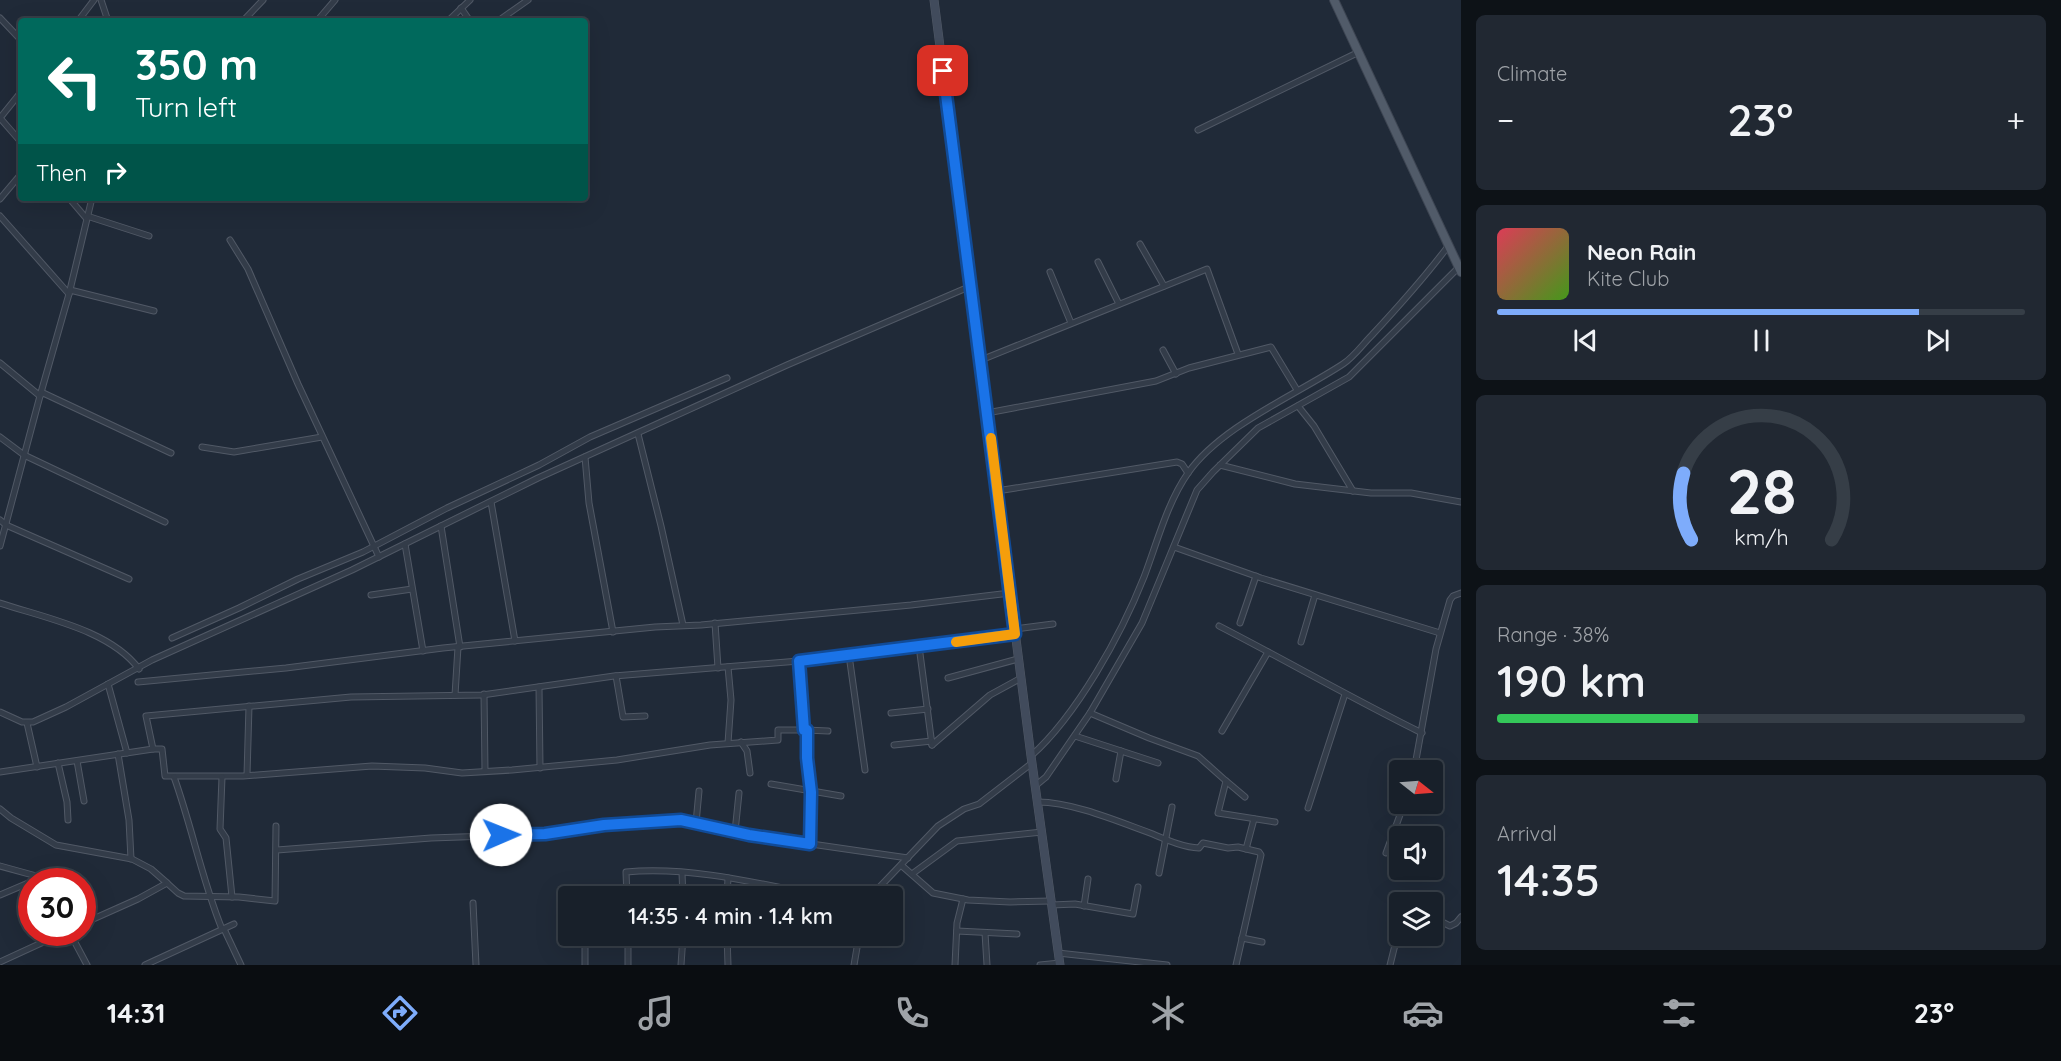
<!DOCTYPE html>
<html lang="en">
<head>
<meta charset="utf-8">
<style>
  :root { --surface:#18202a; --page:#212832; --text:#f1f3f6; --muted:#9fa3a8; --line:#363e47; --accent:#7eacfb }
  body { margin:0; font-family:Quicksand,sans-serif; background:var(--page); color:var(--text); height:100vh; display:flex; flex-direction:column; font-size:22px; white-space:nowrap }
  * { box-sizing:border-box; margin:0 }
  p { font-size:20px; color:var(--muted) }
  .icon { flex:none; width:33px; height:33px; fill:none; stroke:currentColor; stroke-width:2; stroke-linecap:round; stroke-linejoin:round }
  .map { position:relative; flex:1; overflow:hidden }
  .details { display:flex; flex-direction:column; gap:15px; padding:15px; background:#0d1217; width:600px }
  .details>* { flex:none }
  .guide { position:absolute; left:18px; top:18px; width:570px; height:183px; border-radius:6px; box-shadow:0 6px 24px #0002,0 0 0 2px var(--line); background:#00695c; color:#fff; overflow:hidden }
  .needle { width:39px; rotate:107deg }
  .buttons { position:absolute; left:1389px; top:760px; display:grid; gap:12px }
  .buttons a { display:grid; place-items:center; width:54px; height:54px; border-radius:6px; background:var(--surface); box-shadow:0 6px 24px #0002,0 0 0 2px var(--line); font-size:30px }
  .speed { position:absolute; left:18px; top:868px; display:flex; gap:12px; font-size:30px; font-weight:700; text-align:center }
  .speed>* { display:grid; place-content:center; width:78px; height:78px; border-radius:50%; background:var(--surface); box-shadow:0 6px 24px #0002,0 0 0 2px var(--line); line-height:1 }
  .speed .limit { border:9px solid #d22; background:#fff; color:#111 }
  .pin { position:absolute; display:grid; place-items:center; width:51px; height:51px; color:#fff; margin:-26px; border-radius:12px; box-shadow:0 3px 9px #0006 }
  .me { position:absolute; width:66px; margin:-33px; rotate:89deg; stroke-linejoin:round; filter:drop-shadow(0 0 4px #0008) }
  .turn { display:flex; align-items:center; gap:21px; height:126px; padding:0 18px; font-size:27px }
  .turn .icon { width:78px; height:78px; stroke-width:2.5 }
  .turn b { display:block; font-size:42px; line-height:51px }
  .then { display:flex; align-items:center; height:57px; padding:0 18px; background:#0003; gap:12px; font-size:22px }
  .big { font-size:45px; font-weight:600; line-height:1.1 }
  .details .card { flex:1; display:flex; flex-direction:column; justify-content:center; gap:9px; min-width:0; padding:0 21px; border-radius:9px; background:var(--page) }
  .details .dial { align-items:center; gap:0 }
  .dial svg { height:156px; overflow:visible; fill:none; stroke:var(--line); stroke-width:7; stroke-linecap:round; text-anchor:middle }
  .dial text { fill:var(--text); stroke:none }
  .song { display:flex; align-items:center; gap:18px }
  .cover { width:72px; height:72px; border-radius:9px; background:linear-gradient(135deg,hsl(350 70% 55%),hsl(100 70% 35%)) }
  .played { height:6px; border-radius:3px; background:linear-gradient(90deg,var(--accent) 80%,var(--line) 80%) }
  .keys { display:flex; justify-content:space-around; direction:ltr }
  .heat { display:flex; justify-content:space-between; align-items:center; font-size:33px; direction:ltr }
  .charge { height:9px; border-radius:4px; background:linear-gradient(90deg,#34c759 38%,var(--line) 0) }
  .trip { position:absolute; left:558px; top:886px; width:345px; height:60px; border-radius:6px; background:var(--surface); box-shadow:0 6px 24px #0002,0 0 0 2px var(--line); font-weight:600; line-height:60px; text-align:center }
  .menu { display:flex; height:96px; justify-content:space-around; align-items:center; background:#0a0d11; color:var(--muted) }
  .menu .icon { width:42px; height:42px }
  .menu .on { color:var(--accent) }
  .menu b { font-size:27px; color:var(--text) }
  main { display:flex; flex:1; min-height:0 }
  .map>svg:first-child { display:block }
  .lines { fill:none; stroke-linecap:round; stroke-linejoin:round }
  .street-casing { stroke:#515966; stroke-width:7 }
  .secondary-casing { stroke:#515966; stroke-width:9 }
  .primary-casing { stroke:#3d4552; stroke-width:10 }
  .street { stroke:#333c49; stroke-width:5 }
  .secondary { stroke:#414b5c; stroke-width:8 }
  .primary { stroke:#515b69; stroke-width:8 }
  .route-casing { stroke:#114b97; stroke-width:15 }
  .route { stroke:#1a73e8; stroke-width:10 }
  .slow { stroke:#f59e0b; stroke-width:10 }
</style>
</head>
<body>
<main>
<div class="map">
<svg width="1461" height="965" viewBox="0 0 1461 965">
  <rect width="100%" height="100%" fill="#202a38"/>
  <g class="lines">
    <g class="street-casing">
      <g id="street">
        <path d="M101,0L108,21"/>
        <path d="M461,8L470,21"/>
        <path d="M0,18L21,40"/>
        <path d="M78,21L94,0"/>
        <path d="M243,21L263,0"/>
        <path d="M317,21L335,0"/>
        <path d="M448,21L470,0"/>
        <path d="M498,21L528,0"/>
        <path d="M21,92L0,118L21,142"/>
        <path d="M1198,130L1359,52"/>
        <path d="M69,198L86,218"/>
        <path d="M0,199L21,174"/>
        <path d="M0,216L69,294"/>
        <path d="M87,216L149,236"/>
        <path d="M230,240L248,269L298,384L379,557"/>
        <path d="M1140,244L1164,286"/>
        <path d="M1098,262L1119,304"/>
        <path d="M1050,272L1071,323"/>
        <path d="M70,290L154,311"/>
        <path d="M1163,350L1176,374"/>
        <path d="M981,360L1207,269L1238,354"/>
        <path d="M0,363L40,396"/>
        <path d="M41,392L171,453"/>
        <path d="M1298,406L1314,426L1353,491"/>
        <path d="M987,413L1156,381L1189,368L1271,347L1297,390"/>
        <path d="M638,434L661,526L683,625"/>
        <path d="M0,437L24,455L165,522"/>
        <path d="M202,447L234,452L322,437"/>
        <path d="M585,457L589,503L613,632"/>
        <path d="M1220,465L1295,484L1371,493H1411L1461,502"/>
        <path d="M997,491L1177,462L1182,464L1188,473"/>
        <path d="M491,502L515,641"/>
        <path d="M0,520L6,525L129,579"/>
        <path d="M441,526L460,647"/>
        <path d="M405,544L423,651"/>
        <path d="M0,546L40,396L69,294L92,198"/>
        <path d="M1174,547L1261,578L1440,633"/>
        <path d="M371,595L412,589"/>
        <path d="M0,603C45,618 110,630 139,669"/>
        <path d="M715,623L718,668"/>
        <path d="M1240,623L1256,576"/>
        <path d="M1219,626C1287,661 1353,699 1422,733"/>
        <path d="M1015,629L1053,624"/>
        <path d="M172,638L239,608L298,579L363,552L447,508L539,465L590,437L727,378"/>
        <path d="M1301,642L1315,595"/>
        <path d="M919,646L932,745"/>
        <path d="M849,655L865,770"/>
        <path d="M728,667L731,700L728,743"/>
        <path d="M616,676L623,717L645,716"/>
        <path d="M948,678L1018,659"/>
        <path d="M138,682L286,668L443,648L655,627L701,625L911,605L1010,593"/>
        <path d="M108,684L127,753"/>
        <path d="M539,687L540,768"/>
        <path d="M484,694L485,771"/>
        <path d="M455,695L458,647"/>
        <path d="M0,712L22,722H33L66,707L152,660L352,570L538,478L787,365L971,286"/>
        <path d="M891,713L928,709"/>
        <path d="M1090,713L1149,738L1198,756L1226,781L1218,813L1275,822"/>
        <path d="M27,723L37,767"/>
        <path d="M806,730L828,731"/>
        <path d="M807,730V758L811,792L810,844"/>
        <path d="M1222,731L1268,652"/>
        <path d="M1075,736L1158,763"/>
        <path d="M741,742L747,751L750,773"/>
        <path d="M894,745L932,741"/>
        <path d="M932,745L990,695L1021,678"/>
        <path d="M153,749H162L165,776H243L372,766L425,768L462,773L512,770L617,760L710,745L778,740V730H804L799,661"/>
        <path d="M118,754L129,820L131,859"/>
        <path d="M1031,756C1077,715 1121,635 1144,577C1157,543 1167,503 1188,473C1221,426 1296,395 1343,364C1354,357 1363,344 1372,335C1399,306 1425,277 1449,245"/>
        <path d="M77,761L84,801"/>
        <path d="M58,763L67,802L68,820"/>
        <path d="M1414,771L1436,649L1450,600L1453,596L1461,593"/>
        <path d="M0,772L153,749L146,716L351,697L482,695L614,676L799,661L1015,634"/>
        <path d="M247,775L249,706"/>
        <path d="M174,777C192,827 202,880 222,929"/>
        <path d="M222,777L220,829L226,838L232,897"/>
        <path d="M1116,779L1121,751"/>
        <path d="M1226,781L1245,797"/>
        <path d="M771,784L841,796"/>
        <path d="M1035,786L1046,777L1090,713L1142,623L1197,490L1213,472L1258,428L1349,377L1459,267"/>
        <path d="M1038,802C1072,802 1117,821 1150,833C1165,839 1182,847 1199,848L1203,843L1228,848L1238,847L1259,852L1261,855L1236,965"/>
        <path d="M1308,808L1345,694"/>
        <path d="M0,809L11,818L56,845L132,859L151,869L167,883L138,899L82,924"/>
        <path d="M696,823L699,791"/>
        <path d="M735,832L739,793"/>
        <path d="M1246,849L1254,819"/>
        <path d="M277,850L431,838L545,834L605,825L681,820L749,835L908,858"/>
        <path d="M1386,853L1404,804"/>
        <path d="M901,865L933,893L968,900L1010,902L1051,901"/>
        <path d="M0,866L40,877L46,882"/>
        <path d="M682,873L683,897"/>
        <path d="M1159,873L1172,807"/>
        <path d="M912,874L957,841L1042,832"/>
        <path d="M167,883L178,893L184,896L239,897L275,901L276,826"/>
        <path d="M0,895L40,878"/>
        <path d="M627,897L626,872C692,866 761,884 826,897"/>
        <path d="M727,897L728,878"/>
        <path d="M870,897L938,826L964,809L979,804L1032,763"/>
        <path d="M473,903L476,965"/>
        <path d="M1052,905L1075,904L1133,914L1138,887"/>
        <path d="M1084,906L1088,879"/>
        <path d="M1432,917L1450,926L1456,923L1461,917"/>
        <path d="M224,929L241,965"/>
        <path d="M957,931L1017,934"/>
        <path d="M70,933L87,965"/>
        <path d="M985,933L987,965"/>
        <path d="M628,936V965"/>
        <path d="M727,936L728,965"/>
        <path d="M1242,938L1262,942"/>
        <path d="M585,948V965"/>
        <path d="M1058,953L1167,965"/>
        <path d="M0,962L63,933"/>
        <path d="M145,965L234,924"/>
        <path d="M681,965L683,936"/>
        <path d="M854,965L859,936"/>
        <path d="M955,965L957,923L963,899"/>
        <path d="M1040,965L1060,963"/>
        <path d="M1390,965L1400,925"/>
      </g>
    </g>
    <g class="secondary-casing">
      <path id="secondary" d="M934,0L1031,756L1060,965"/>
    </g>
    <g class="primary-casing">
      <path id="primary" d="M1334,0L1461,272"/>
    </g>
    <use href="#street" class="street"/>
    <use href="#secondary" class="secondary"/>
    <use href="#primary" class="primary"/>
  </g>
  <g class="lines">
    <g class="route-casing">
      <path id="route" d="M501,835L545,834L604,825L681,820L749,835L810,844L811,792L807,758V730H804L799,661L1015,634L943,71"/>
    </g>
    <use href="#route" class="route"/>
    <path class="slow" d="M956,642L1015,634L991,438"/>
  </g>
</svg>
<div class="buttons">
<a><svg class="needle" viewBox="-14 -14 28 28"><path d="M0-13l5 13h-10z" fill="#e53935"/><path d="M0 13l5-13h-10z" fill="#9fa3a8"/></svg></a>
<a><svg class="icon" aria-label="sound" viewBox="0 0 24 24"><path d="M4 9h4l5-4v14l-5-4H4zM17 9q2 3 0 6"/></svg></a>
<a><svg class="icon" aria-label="layers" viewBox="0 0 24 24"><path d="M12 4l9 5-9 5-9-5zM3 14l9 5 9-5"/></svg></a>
</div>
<div class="speed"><div class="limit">30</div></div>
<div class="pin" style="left:943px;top:71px;background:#d93025"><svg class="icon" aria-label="arrive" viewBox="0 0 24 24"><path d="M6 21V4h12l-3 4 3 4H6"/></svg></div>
<svg class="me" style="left:501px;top:835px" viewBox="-20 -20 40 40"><circle r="19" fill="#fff"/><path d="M0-13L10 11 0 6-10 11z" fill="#1a73e8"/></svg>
<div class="trip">14:35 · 4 min · 1.4 km</div>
<div class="guide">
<div class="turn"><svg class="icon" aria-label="left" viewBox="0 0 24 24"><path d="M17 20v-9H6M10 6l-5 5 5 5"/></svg><div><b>350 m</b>Turn left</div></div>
<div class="then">Then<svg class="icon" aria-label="right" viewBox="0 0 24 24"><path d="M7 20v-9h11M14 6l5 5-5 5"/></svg></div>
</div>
</div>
<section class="details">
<div class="card"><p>Climate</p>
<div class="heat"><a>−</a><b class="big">23°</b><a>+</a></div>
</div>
<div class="card">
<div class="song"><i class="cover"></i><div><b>Neon Rain</b><p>Kite Club</p></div></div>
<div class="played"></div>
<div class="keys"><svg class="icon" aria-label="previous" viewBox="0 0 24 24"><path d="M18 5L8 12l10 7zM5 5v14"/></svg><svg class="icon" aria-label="pause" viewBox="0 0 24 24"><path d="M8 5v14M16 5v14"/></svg><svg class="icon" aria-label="next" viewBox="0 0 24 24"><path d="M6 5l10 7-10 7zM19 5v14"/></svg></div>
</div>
<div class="card dial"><svg viewBox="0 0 100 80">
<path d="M14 69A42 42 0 1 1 86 69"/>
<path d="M14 69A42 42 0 0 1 10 35" stroke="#7eacfb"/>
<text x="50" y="56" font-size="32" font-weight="700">28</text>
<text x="50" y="72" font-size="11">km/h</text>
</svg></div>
<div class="card"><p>Range · 38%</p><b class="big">190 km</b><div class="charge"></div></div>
<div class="card"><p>Arrival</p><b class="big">14:35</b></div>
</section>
</main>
<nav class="menu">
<b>14:31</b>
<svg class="icon on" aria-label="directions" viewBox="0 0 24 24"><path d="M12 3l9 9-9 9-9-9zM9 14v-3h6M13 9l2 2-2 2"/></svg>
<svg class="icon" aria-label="music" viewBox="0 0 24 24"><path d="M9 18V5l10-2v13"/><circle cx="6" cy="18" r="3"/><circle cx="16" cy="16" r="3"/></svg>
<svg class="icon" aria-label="phone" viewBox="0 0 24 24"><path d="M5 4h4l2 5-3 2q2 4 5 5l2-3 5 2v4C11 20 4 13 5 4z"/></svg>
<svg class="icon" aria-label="climate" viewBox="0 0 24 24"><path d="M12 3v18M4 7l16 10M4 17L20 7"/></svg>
<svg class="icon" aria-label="car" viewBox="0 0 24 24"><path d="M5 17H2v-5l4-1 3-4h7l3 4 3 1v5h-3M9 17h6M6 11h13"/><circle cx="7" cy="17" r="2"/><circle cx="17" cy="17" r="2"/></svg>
<svg class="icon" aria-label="filters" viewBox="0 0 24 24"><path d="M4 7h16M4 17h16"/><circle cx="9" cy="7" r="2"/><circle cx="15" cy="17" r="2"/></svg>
<b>23°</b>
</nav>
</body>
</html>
